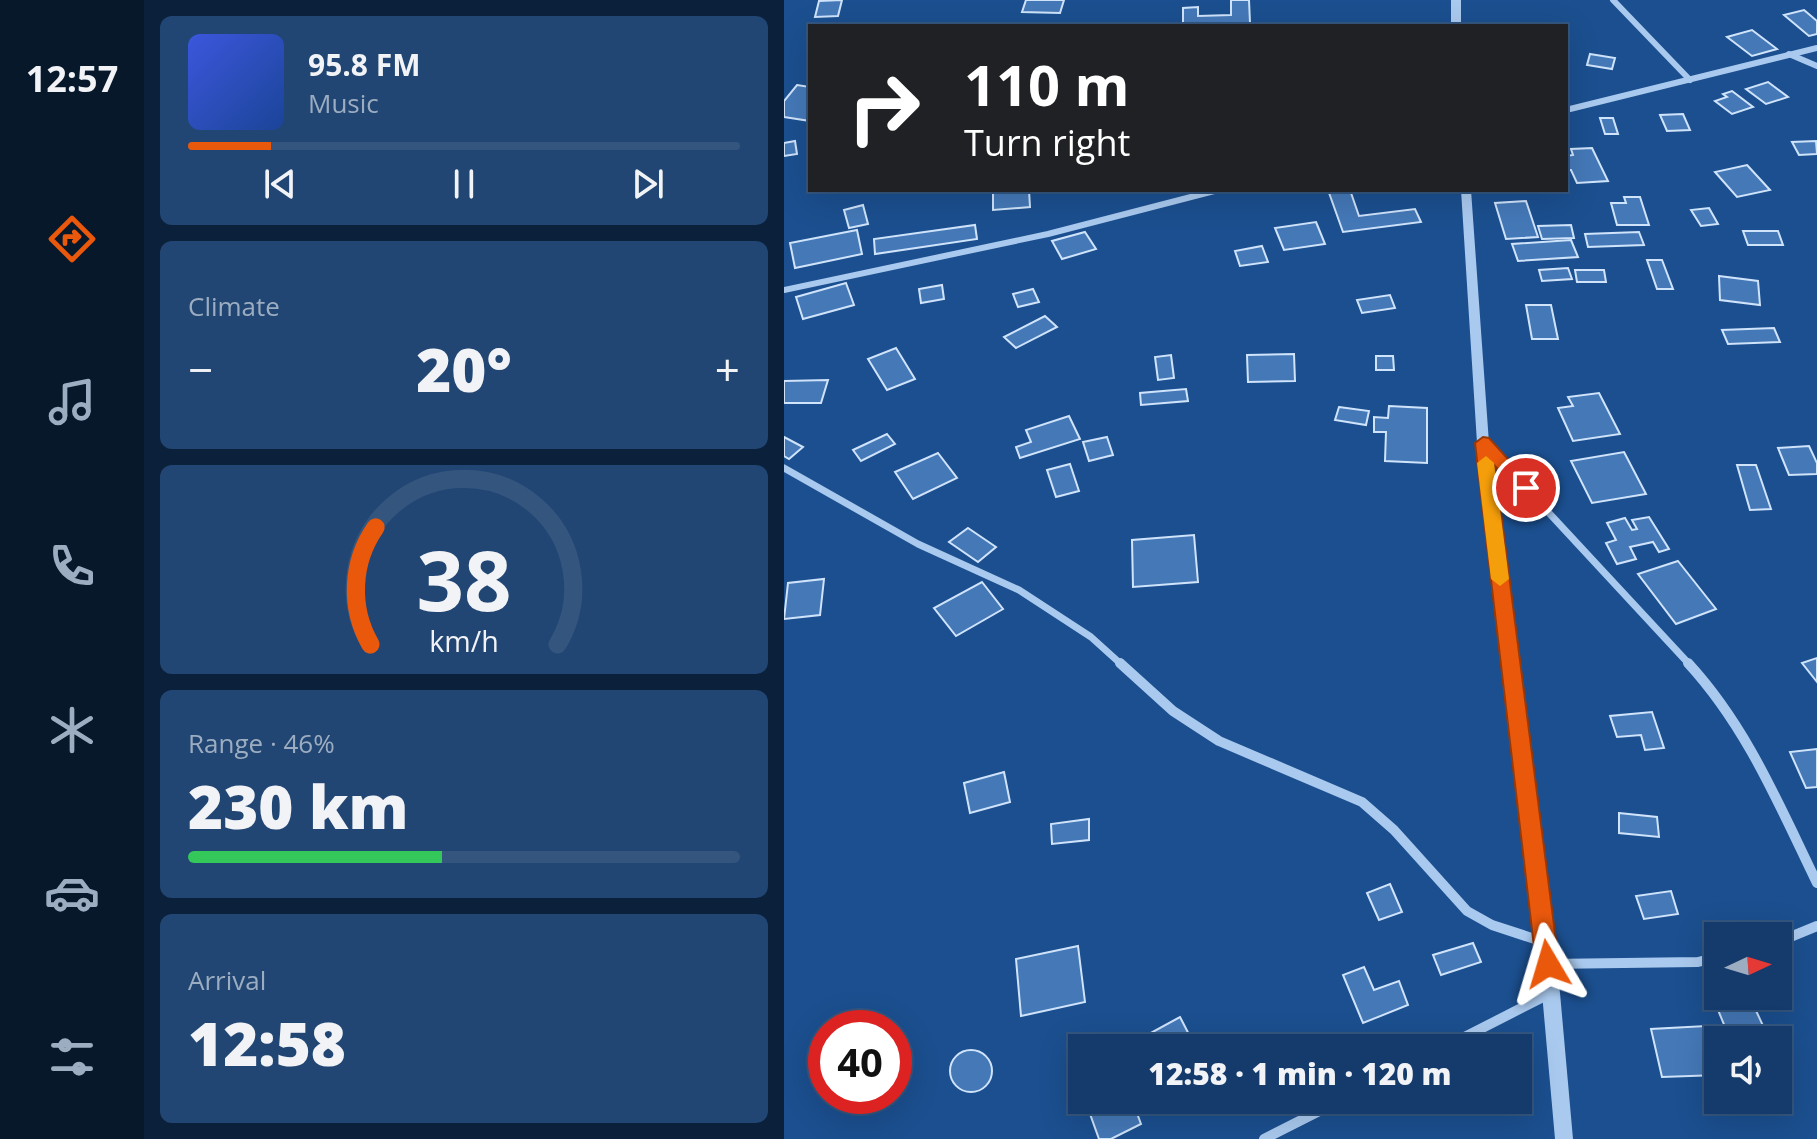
<!DOCTYPE html>
<html lang="en">
<head>
<meta charset="utf-8">
<style>
  :root { --surface:#143b6b; --page:#214673; --text:#f1f3f6; --muted:#9dadc1; --line:#33557e; --accent:#ea580c }
  body { margin:0; font-family:"Open Sans",sans-serif; background:var(--page); color:var(--text); height:100vh; display:flex; flex-direction:column; font-size:30px; white-space:nowrap }
  * { box-sizing:border-box; margin:0 }
  p { font-size:26px; color:var(--muted) }
  .icon { flex:none; width:44px; height:44px; fill:none; stroke:currentColor; stroke-width:2; stroke-linecap:round; stroke-linejoin:round }
  .map { position:relative; flex:1; overflow:hidden }
  .panel { display:flex; flex-direction:column; gap:16px; padding:16px; background:#0b203b; width:640px }
  .panel>* { flex:none }
  .banner { position:absolute; left:24px; top:24px; width:760px; height:168px; border-radius:0px; box-shadow:0 8px 32px #0002,0 0 0 2px var(--line); background:#202124; color:#fff; overflow:hidden }
  .needle { width:52px; rotate:86deg }
  .fabs { position:absolute; left:920px; top:922px; display:grid; gap:16px }
  .fabs a { display:grid; place-items:center; width:88px; height:88px; border-radius:0px; background:var(--surface); box-shadow:0 8px 32px #0002,0 0 0 2px var(--line); font-size:40px }
  .speed { position:absolute; left:24px; top:1010px; display:flex; gap:16px; font-size:40px; font-weight:700; text-align:center }
  .speed>* { display:grid; place-content:center; width:104px; height:104px; border-radius:50%; background:var(--surface); box-shadow:0 8px 32px #0002,0 0 0 2px var(--line); line-height:1 }
  .speed .limit { border:12px solid #d22; background:#fff; color:#111 }
  .pin { position:absolute; display:grid; place-items:center; width:68px; height:68px; color:#fff; margin:-34px; border:4px solid #fff; border-radius:50%; box-shadow:0 2px 8px #0007 }
  .me { position:absolute; width:88px; margin:-44px; rotate:353deg; stroke-linejoin:round; filter:drop-shadow(0 0 6px #0008) }
  .turn { display:flex; align-items:center; gap:28px; height:168px; padding:0 24px; font-size:36px }
  .turn .icon { width:104px; height:104px; stroke-width:2.5 }
  .turn b { display:block; font-size:56px; line-height:68px }
  .big { font-size:60px; font-weight:800; line-height:1.1 }
  .panel .card { flex:1; display:flex; flex-direction:column; justify-content:center; gap:12px; min-width:0; padding:0 28px; border-radius:12px; background:var(--page) }
  .panel .dial { align-items:center; gap:0 }
  .dial svg { height:208px; overflow:visible; fill:none; stroke:var(--line); stroke-width:7; stroke-linecap:round; text-anchor:middle }
  .dial text { fill:var(--text); stroke:none }
  .song { display:flex; align-items:center; gap:24px }
  .cover { width:96px; height:96px; border-radius:12px; background:linear-gradient(135deg,hsl(230 70% 55%),hsl(220 70% 35%)) }
  .played { height:8px; border-radius:4px; background:linear-gradient(90deg,var(--accent) 15%,var(--line) 15%) }
  .keys { display:flex; justify-content:space-around; direction:ltr }
  .heat { display:flex; justify-content:space-between; align-items:center; font-size:44px; direction:ltr }
  .charge { height:12px; border-radius:6px; background:linear-gradient(90deg,#34c759 46%,var(--line) 0) }
  .trip { position:absolute; left:284px; top:1034px; width:464px; height:80px; border-radius:0px; background:var(--surface); box-shadow:0 8px 32px #0002,0 0 0 2px var(--line); font-weight:800; line-height:80px; text-align:center }
  main { display:flex; flex:1; min-height:0 }
  .dock { display:flex; flex-direction:column; width:144px; justify-content:space-around; align-items:center; background:#08182b; color:var(--muted) }
  .dock .icon { width:56px; height:56px }
  .dock .active { color:var(--accent) }
  .dock b { font-size:36px; color:var(--text) }
  .map>svg:first-child { display:block }
  .building { fill:#4478b7; stroke:#cfe3fa; stroke-width:2 }
  .lines { fill:none; stroke-linecap:round; stroke-linejoin:round }
  .minor-far2 { stroke:#a9c9ee; stroke-width:6 }
  .minor-far1 { stroke:#a9c9ee; stroke-width:7 }
  .minor { stroke:#a9c9ee; stroke-width:10 }
  .tertiary { fill:#a9c9ee; fill-rule:evenodd }
  .route { fill:#ea580c; stroke:#983908; stroke-width:2 }
  .slow { fill:#f59e0b }
</style>
</head>
<body>
<main>
<nav class="dock">
<b>12:57</b>
<svg class="icon active" aria-label="directions" viewBox="0 0 24 24"><path d="M12 3l9 9-9 9-9-9zM9 14v-3h6M13 9l2 2-2 2"/></svg>
<svg class="icon" aria-label="music" viewBox="0 0 24 24"><path d="M9 18V5l10-2v13"/><circle cx="6" cy="18" r="3"/><circle cx="16" cy="16" r="3"/></svg>
<svg class="icon" aria-label="phone" viewBox="0 0 24 24"><path d="M5 4h4l2 5-3 2q2 4 5 5l2-3 5 2v4C11 20 4 13 5 4z"/></svg>
<svg class="icon" aria-label="climate" viewBox="0 0 24 24"><path d="M12 3v18M4 7l16 10M4 17L20 7"/></svg>
<svg class="icon" aria-label="car" viewBox="0 0 24 24"><path d="M5 17H2v-5l4-1 3-4h7l3 4 3 1v5h-3M9 17h6M6 11h13"/><circle cx="7" cy="17" r="2"/><circle cx="17" cy="17" r="2"/></svg>
<svg class="icon" aria-label="filters" viewBox="0 0 24 24"><path d="M4 7h16M4 17h16"/><circle cx="9" cy="7" r="2"/><circle cx="15" cy="17" r="2"/></svg>
</nav>
<section class="panel">
<div class="card">
<div class="song"><i class="cover"></i><div><b>95.8 FM</b><p>Music</p></div></div>
<div class="played"></div>
<div class="keys"><svg class="icon" aria-label="previous" viewBox="0 0 24 24"><path d="M18 5L8 12l10 7zM5 5v14"/></svg><svg class="icon" aria-label="pause" viewBox="0 0 24 24"><path d="M8 5v14M16 5v14"/></svg><svg class="icon" aria-label="next" viewBox="0 0 24 24"><path d="M6 5l10 7-10 7zM19 5v14"/></svg></div>
</div>
<div class="card"><p>Climate</p>
<div class="heat"><a>−</a><b class="big">20°</b><a>+</a></div>
</div>
<div class="card dial"><svg viewBox="0 0 100 80">
<path d="M14 69A42 42 0 1 1 86 69"/>
<path d="M14 69A42 42 0 0 1 16 24" stroke="#ea580c"/>
<text x="50" y="56" font-size="32" font-weight="700">38</text>
<text x="50" y="72" font-size="11">km/h</text>
</svg></div>
<div class="card"><p>Range · 46%</p><b class="big">230 km</b><div class="charge"></div></div>
<div class="card"><p>Arrival</p><b class="big">12:58</b></div>
</section>
<div class="map">
<svg width="1033" height="1139" viewBox="0 0 1033 1139">
  <rect width="100%" height="100%" fill="#1b4f8f"/>
  <g class="building">
    <path d="M58,0L54,16L31,17L35,1Z"/>
    <path d="M242,0H280L276,13L238,12Z"/>
    <path d="M447,0H465L466,23L399,25V8L414,7V16L447,15Z"/>
    <path d="M1020,10L1033,21V34L1025,36L1000,15Z"/>
    <path d="M968,30L993,49L968,56L943,37Z"/>
    <path d="M806,54L831,58L828,69L803,65Z"/>
    <path d="M984,82L1004,97L982,104L962,89Z"/>
    <path d="M13,85L26,87V121L0,117V101Z"/>
    <path d="M948,91L969,107L948,114L931,101L943,97L939,94Z"/>
    <path d="M899,114L906,130L883,131L876,115Z"/>
    <path d="M816,118H829L834,134H821Z"/>
    <path d="M11,141L13,154L0,156V143Z"/>
    <path d="M1032,141L1033,154L1015,155L1008,142Z"/>
    <path d="M808,148L824,181L793,183L787,170H782V156L789,155L787,149Z"/>
    <path d="M963,165L986,190L953,197L931,172Z"/>
    <path d="M245,190L246,207L209,210V193Z"/>
    <path d="M544,190H566L575,216L631,209L637,222L559,232Z"/>
    <path d="M840,197H856L865,225H833L827,203H842Z"/>
    <path d="M742,201L754,237L722,239L711,203Z"/>
    <path d="M79,205L84,224L65,228L60,210Z"/>
    <path d="M925,208L934,224L917,226L907,210Z"/>
    <path d="M532,222L541,244L500,250L491,228Z"/>
    <path d="M191,225L193,239L91,254L90,239Z"/>
    <path d="M787,225L790,238L758,239L754,226Z"/>
    <path d="M73,230L78,254L11,268L6,243Z"/>
    <path d="M959,231H994L999,245H964Z"/>
    <path d="M301,232L312,249L278,259L268,241Z"/>
    <path d="M855,232L860,245L804,247L801,234Z"/>
    <path d="M787,240L794,257L734,261L728,244Z"/>
    <path d="M478,246L484,262L456,266L451,251Z"/>
    <path d="M863,260H878L889,289H873Z"/>
    <path d="M784,268L788,279L758,281L755,270Z"/>
    <path d="M791,270H820L822,282H793Z"/>
    <path d="M935,276L974,281L976,305L936,300Z"/>
    <path d="M62,283L70,305L19,319L12,297Z"/>
    <path d="M158,285L160,299L137,303L135,289Z"/>
    <path d="M249,289L255,302L234,307L229,294Z"/>
    <path d="M606,295L611,308L578,313L573,300Z"/>
    <path d="M742,305H767L774,339H748Z"/>
    <path d="M261,316L273,327L232,348L220,337Z"/>
    <path d="M990,328L996,342L944,344L938,330Z"/>
    <path d="M112,348L131,379L103,390L84,359Z"/>
    <path d="M510,354L511,381L464,382L463,355Z"/>
    <path d="M387,355L390,378L374,380L371,357Z"/>
    <path d="M592,356H609L610,370H592Z"/>
    <path d="M44,380L37,403H0V381Z"/>
    <path d="M402,389L404,401L357,405L356,393Z"/>
    <path d="M815,393L836,434L789,441L774,408L789,406L784,397Z"/>
    <path d="M605,406L643,408V463L601,461L602,432H590V417L604,418Z"/>
    <path d="M555,407L585,411L582,425L551,420Z"/>
    <path d="M285,416L296,439L236,458L232,447L247,442L242,430Z"/>
    <path d="M103,434L111,444L77,461L69,450Z"/>
    <path d="M0,437L19,447L5,459L0,456Z"/>
    <path d="M323,437L329,455L305,461L299,442Z"/>
    <path d="M1025,446L1033,463V474L1005,475L994,448Z"/>
    <path d="M840,452L862,494L808,503L787,461Z"/>
    <path d="M154,453L173,478L129,499L111,472Z"/>
    <path d="M286,464L295,491L272,497L263,470Z"/>
    <path d="M953,465H972L987,509L966,510Z"/>
    <path d="M865,517L885,549L875,552L869,542L846,547L852,559L833,564L822,543L832,540L823,523L841,518L848,530L853,529L848,520Z"/>
    <path d="M184,528L212,547L194,562L165,542Z"/>
    <path d="M410,535L414,582L349,587L348,540Z"/>
    <path d="M894,561L932,609L892,624L854,574Z"/>
    <path d="M40,579L36,615L0,619L4,583Z"/>
    <path d="M198,582L219,609L172,636L150,608Z"/>
    <path d="M1033,658V682L1018,663Z"/>
    <path d="M868,712L880,748L861,750L857,735L833,737L826,716Z"/>
    <path d="M1033,749V787L1022,788L1006,752Z"/>
    <path d="M220,772L226,802L186,813L180,783Z"/>
    <path d="M835,813L873,817L875,837L835,833Z"/>
    <path d="M305,819V840L268,844L267,824Z"/>
    <path d="M606,884L618,912L595,920L583,893Z"/>
    <path d="M887,891L894,914L860,919L852,896Z"/>
    <path d="M689,943L697,962L657,975L649,955Z"/>
    <path d="M294,946L301,1002L237,1016L232,959Z"/>
    <path d="M580,967L590,990L615,981L624,1005L579,1023L559,975Z"/>
    <path d="M968,1002L981,1030L946,1039L934,1010Z"/>
    <path d="M396,1017L412,1048H342L341,1047Z"/>
    <path d="M922,1026L934,1075L878,1077L867,1029Z"/>
    <circle cx="187" cy="1071" r="21"/>
    <path d="M301,1100H348L357,1124L327,1139H315Z"/>
  </g>
  <g class="lines">
    <g class="minor-far2">
      <path d="M829,0L906,80"/>
      <path d="M1005,54L1033,66"/>
      <path d="M782,110L1033,48"/>
      <path d="M0,290L264,234L434,190"/>
    </g>
    <g class="minor-far1">
      <path d="M701,444L906,665"/>
      <path d="M0,468L134,544L235,590L307,637L338,665"/>
    </g>
    <g class="minor">
      <path d="M336,663L389,711L435,741L578,802L610,830L683,911L708,925L760,942"/>
      <path d="M904,663C963,727 995,805 1033,883"/>
      <path d="M994,942L1033,926"/>
      <path d="M764,964L914,962L934,957"/>
      <path d="M659,1048L765,994"/>
      <path d="M480,1139L557,1100"/>
    </g>
    <g class="tertiary">
      <rect x="667" y="0" width="10" height="26"/>
      <path d="M677,190H687L705,443L776,993L789,1139H771L758,993L693,443Z"/>
    </g>
  </g>
  <path class="route" d="M699,437L705,438L750,488L748,493H736L711,466L775,964L772,971L764,975L756,971L752,964L691,443Z"/>
  <path class="slow" d="M702,456L710,463L725,579L716,586L707,579L693,463Z"/>
</svg>
<div class="fabs">
<a><svg class="needle" viewBox="-14 -14 28 28"><path d="M0-13l5 13h-10z" fill="#e53935"/><path d="M0 13l5-13h-10z" fill="#9dadc1"/></svg></a>
<a><svg class="icon" aria-label="sound" viewBox="0 0 24 24"><path d="M4 9h4l5-4v14l-5-4H4zM17 9q2 3 0 6"/></svg></a>
</div>
<div class="speed"><div class="limit">40</div></div>
<div class="pin" style="left:742px;top:488px;background:#d93025"><svg class="icon" aria-label="arrive" viewBox="0 0 24 24"><path d="M6 21V4h12l-3 4 3 4H6"/></svg></div>
<svg class="me" style="left:764px;top:964px" viewBox="-20 -20 40 40"><path d="M0-17L14 15 0 8-14 15z" fill="#ea580c" stroke="#fff" stroke-width="4"/></svg>
<div class="trip">12:58 · 1 min · 120 m</div>
<div class="banner">
<div class="turn"><svg class="icon" aria-label="right" viewBox="0 0 24 24"><path d="M7 20v-9h11M14 6l5 5-5 5"/></svg><div><b>110 m</b>Turn right</div></div>
</div>
</div>
</main>
</body>
</html>
